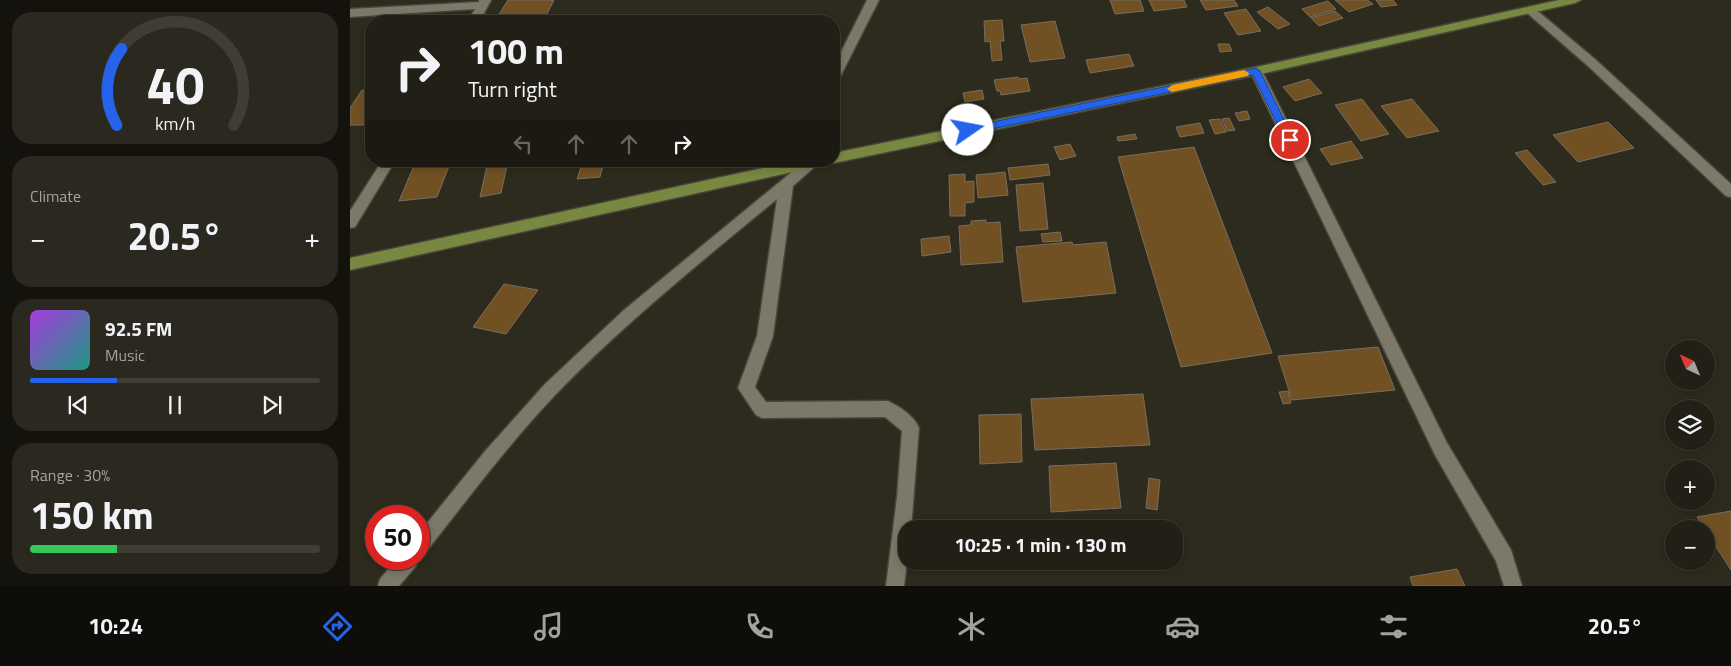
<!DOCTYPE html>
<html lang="en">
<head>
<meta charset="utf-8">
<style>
  :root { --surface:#222016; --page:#2a281f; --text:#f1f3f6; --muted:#a2a3a1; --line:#3f3e35; --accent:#2563eb }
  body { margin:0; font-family:"Titillium Web",sans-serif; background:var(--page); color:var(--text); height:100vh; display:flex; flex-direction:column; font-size:19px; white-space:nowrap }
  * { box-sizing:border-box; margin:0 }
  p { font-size:16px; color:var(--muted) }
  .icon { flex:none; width:28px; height:28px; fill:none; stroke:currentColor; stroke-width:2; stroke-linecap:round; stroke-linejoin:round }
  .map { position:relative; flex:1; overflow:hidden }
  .drawer { display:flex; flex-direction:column; gap:12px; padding:12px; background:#13120c; width:350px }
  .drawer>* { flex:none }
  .hud { position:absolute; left:15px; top:15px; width:475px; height:152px; border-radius:20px; box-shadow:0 2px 8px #0003,0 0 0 1px var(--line); background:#222016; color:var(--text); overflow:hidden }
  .needle { width:32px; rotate:316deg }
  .fabs { position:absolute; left:1315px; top:340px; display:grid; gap:10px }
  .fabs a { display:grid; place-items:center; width:50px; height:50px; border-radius:50%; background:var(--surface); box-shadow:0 2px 8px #0003,0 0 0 1px var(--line); font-size:25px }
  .speed { position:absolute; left:15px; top:505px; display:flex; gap:10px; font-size:25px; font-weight:700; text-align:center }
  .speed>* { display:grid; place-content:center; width:65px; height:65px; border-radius:50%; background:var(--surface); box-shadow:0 2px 8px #0003,0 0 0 1px var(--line); line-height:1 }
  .speed .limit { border:8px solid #d22; background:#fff; color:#111 }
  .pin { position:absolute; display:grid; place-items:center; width:42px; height:42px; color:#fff; margin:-21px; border:2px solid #fff; border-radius:50%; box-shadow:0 1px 5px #0007 }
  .me { position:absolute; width:55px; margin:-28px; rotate:78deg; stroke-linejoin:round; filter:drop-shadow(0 0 4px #0008) }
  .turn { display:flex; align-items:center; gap:18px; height:105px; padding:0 20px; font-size:22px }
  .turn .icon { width:65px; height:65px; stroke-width:2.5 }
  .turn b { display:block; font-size:35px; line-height:42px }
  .lanes { display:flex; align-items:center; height:48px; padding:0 20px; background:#0003; justify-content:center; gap:25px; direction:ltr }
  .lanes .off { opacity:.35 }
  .big { font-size:38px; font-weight:700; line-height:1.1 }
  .drawer .widget { flex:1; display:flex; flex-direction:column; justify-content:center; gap:8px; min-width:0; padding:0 18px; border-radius:20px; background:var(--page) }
  .drawer .dial { align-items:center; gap:0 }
  .dial svg { height:130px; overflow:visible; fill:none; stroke:var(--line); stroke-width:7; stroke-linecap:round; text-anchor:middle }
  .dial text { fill:var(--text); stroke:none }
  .song { display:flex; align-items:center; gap:15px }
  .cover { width:60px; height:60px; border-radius:8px; background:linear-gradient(135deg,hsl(280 70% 55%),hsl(170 70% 35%)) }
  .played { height:5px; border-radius:2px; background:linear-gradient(90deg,var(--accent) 30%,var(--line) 30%) }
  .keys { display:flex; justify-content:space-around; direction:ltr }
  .heat { display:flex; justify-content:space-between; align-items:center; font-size:28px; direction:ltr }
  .charge { height:8px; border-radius:4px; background:linear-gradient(90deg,#34c759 30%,var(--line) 0) }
  .trip { position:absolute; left:548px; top:520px; width:285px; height:50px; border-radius:20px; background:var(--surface); box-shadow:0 2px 8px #0003,0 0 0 1px var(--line); font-weight:700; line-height:50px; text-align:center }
  .menu { display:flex; height:80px; justify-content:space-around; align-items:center; background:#0e0d09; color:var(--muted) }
  .menu .icon { width:35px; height:35px }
  .menu .current { color:var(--accent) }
  .menu b { font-size:22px; color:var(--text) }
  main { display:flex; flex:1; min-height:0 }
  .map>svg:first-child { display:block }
  .building { fill:#715124; stroke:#786d60 }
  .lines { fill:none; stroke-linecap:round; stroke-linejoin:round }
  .minor-casing { stroke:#484539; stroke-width:3 }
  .major-casing { stroke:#484539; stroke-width:3 }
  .minor { fill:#7c7969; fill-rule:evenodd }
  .major { fill:#798841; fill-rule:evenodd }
  .route { fill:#2563eb; stroke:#184099 }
  .slow { fill:#f59e0b }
</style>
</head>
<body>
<main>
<section class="drawer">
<div class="widget dial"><svg viewBox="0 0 100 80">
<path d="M14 69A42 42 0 1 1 86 69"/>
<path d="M14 69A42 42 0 0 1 17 22" stroke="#2563eb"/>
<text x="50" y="56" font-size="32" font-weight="700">40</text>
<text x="50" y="72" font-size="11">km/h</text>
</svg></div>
<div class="widget"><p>Climate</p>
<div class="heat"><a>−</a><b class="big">20.5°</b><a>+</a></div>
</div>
<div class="widget">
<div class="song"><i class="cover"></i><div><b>92.5 FM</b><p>Music</p></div></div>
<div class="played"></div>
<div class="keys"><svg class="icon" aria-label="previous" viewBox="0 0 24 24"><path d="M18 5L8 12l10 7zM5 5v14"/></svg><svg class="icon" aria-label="pause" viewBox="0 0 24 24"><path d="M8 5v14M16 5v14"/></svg><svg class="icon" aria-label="next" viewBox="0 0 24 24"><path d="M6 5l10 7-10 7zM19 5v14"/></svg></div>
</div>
<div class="widget"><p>Range · 30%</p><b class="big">150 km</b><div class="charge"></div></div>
</section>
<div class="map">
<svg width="1381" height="586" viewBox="0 0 1381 586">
  <rect width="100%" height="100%" fill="#2d2b1d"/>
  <g class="building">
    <path d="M158,0H204L196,16H148Z"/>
    <path d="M760,0H790L794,11L765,14Z"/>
    <path d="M799,0H834L837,7L804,11Z"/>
    <path d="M850,0H884L888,6L856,10Z"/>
    <path d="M985,0H1017L1023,4L999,12Z"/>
    <path d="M1026,0H1043L1047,5L1031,7Z"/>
    <path d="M978,1L986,9L960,17L952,9Z"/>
    <path d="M918,7L940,24L928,29L907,12Z"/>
    <path d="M896,9L911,31L888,35L874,13Z"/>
    <path d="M985,11L993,18L969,26L961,18Z"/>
    <path d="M363,15H389L387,21H361Z"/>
    <path d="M652,20L654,41H650L652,60L642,61L640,41L635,42L634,21Z"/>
    <path d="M705,21L715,58L680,62L671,25Z"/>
    <path d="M868,44H879L882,51L870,52Z"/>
    <path d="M779,54L784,66L740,73L736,60Z"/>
    <path d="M668,77L669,79L677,78L680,91L651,95L650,91H647L644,80Z"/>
    <path d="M959,79L972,93L945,101L933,87Z"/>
    <path d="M12,90H21V120H19L16,125H0V108Z"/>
    <path d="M632,90L634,99L615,102L613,93Z"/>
    <path d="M1012,99L1039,134L1011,141L985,105Z"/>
    <path d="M1062,99L1089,131L1057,138L1031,106Z"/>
    <path d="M897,111L900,119L889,121L885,113Z"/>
    <path d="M879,118L885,130L877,131L872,119Z"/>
    <path d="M870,119L876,132L865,134L859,120Z"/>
    <path d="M1258,122L1284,148L1228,162L1203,135Z"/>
    <path d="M850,123L854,133L830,137L826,127Z"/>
    <path d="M785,134L787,139L768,141L767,137Z"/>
    <path d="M1001,141L1013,158L981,165L970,149Z"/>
    <path d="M720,144L726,156L710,160L704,147Z"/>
    <path d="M844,147L922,353L831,367L768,157Z"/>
    <path d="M1177,150L1206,182L1193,185L1165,153Z"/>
    <path d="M66,161H101L87,197L49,201Z"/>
    <path d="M138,161H158L151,193L130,197Z"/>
    <path d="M233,161H254L250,177L227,179Z"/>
    <path d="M698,164L700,175L660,180L658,168Z"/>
    <path d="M655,172L658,195L628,198L626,175Z"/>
    <path d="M615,174V182L624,181V202L615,203V216H600L599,175Z"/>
    <path d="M693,183L698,229L670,231L666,185Z"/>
    <path d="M636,220V223L650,222L653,262L611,265L609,226L621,225V221Z"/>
    <path d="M710,232L712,241L693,242L691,234Z"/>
    <path d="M599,236L601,252L572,256L571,239Z"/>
    <path d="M722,242L723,245L756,242L766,293L673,302L666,247Z"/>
    <path d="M154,284L188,290L156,334L123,327Z"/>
    <path d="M1028,347L1045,390L942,400L928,356Z"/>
    <path d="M938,391L941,403L933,404L929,392Z"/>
    <path d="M793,394L800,445L685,450L681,399Z"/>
    <path d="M671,414L672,462L630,464L629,415Z"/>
    <path d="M766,463L771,508L701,512L699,466Z"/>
    <path d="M799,478L810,480L807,510L796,508Z"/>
    <path d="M1381,511V570L1347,517Z"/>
    <path d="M1107,569L1115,586H1063L1060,577Z"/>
  </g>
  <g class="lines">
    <g class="minor-casing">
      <g id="minor">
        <path d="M129,0H141L130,21H118L125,9L0,17V9L129,2Z"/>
        <path d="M517,0H529L490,77L484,81V66Z"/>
        <path d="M1180,6L1184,8L1246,60L1381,184V197L1376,196L1238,66L1176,12L1174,10Z"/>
        <path d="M906,67L912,71L1097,443L1161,550L1172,586H1154L1146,561L1085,455L900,71Z"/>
        <path d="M32,161H45L5,227L0,228V211Z"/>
        <path d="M455,161L470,162L443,186L423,336L405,387L416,402L538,401C549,406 565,417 569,428L561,529H556L557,561L554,586H536L547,497L552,431L535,417L412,418L406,415L388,388L407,336L427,199C352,261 276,322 208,392C160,442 118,499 75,553L69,556V533L136,450L195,384L274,310Z"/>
        <path d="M47,559H68L66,566L49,586H28L30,579Z"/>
      </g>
    </g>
    <g class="major-casing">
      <g id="major">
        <path d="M1209,0H1231L1225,3L906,75L484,163L479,161H484V153L906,67Z"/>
        <path d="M445,161H475L474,164L469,166L0,270V258Z"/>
      </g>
    </g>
    <use href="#minor" class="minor"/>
    <use href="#major" class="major"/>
  </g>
  <path class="route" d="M906,68L910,71L944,140L943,142H936L903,75L618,134L613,130L618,127Z"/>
  <path class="slow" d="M894,70L899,73L898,76L822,92L817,89L822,85Z"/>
</svg>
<div class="fabs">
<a><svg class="needle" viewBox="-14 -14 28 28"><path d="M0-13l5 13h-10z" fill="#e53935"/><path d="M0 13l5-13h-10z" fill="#a2a3a1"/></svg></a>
<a><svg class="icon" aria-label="layers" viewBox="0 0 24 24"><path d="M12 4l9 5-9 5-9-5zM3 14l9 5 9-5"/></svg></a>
<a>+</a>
<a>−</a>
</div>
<div class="speed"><div class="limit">50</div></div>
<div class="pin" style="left:940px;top:140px;background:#d93025"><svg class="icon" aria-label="arrive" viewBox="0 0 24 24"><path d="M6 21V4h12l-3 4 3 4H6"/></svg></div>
<svg class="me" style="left:618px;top:130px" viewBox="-20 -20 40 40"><circle r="19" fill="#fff"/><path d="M0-13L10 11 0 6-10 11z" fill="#2563eb"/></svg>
<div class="trip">10:25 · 1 min · 130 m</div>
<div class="hud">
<div class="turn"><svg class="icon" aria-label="right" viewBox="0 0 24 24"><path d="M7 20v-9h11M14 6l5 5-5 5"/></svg><div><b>100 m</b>Turn right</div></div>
<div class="lanes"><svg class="icon off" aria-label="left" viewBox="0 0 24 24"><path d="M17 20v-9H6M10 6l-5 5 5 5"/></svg><svg class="icon off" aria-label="ahead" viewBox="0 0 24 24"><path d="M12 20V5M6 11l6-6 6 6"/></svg><svg class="icon off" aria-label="ahead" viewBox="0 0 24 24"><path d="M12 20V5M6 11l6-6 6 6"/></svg><svg class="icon" aria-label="right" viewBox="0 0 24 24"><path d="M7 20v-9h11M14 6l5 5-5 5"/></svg></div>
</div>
</div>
</main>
<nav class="menu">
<b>10:24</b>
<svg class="icon current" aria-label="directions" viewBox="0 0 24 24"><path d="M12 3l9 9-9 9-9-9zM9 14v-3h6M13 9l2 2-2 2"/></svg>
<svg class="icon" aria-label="music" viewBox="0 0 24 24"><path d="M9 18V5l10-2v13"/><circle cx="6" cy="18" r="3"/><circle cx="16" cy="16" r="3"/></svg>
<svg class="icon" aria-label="phone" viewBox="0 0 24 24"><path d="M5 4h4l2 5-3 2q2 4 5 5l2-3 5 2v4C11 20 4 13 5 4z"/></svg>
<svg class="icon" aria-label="climate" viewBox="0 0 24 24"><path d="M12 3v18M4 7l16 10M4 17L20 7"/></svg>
<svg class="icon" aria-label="car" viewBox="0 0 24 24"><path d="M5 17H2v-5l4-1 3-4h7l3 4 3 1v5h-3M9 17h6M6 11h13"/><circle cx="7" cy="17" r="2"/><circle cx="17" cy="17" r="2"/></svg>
<svg class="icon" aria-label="filters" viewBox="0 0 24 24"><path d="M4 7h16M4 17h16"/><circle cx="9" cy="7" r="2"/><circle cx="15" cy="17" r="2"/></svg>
<b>20.5°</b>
</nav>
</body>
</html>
